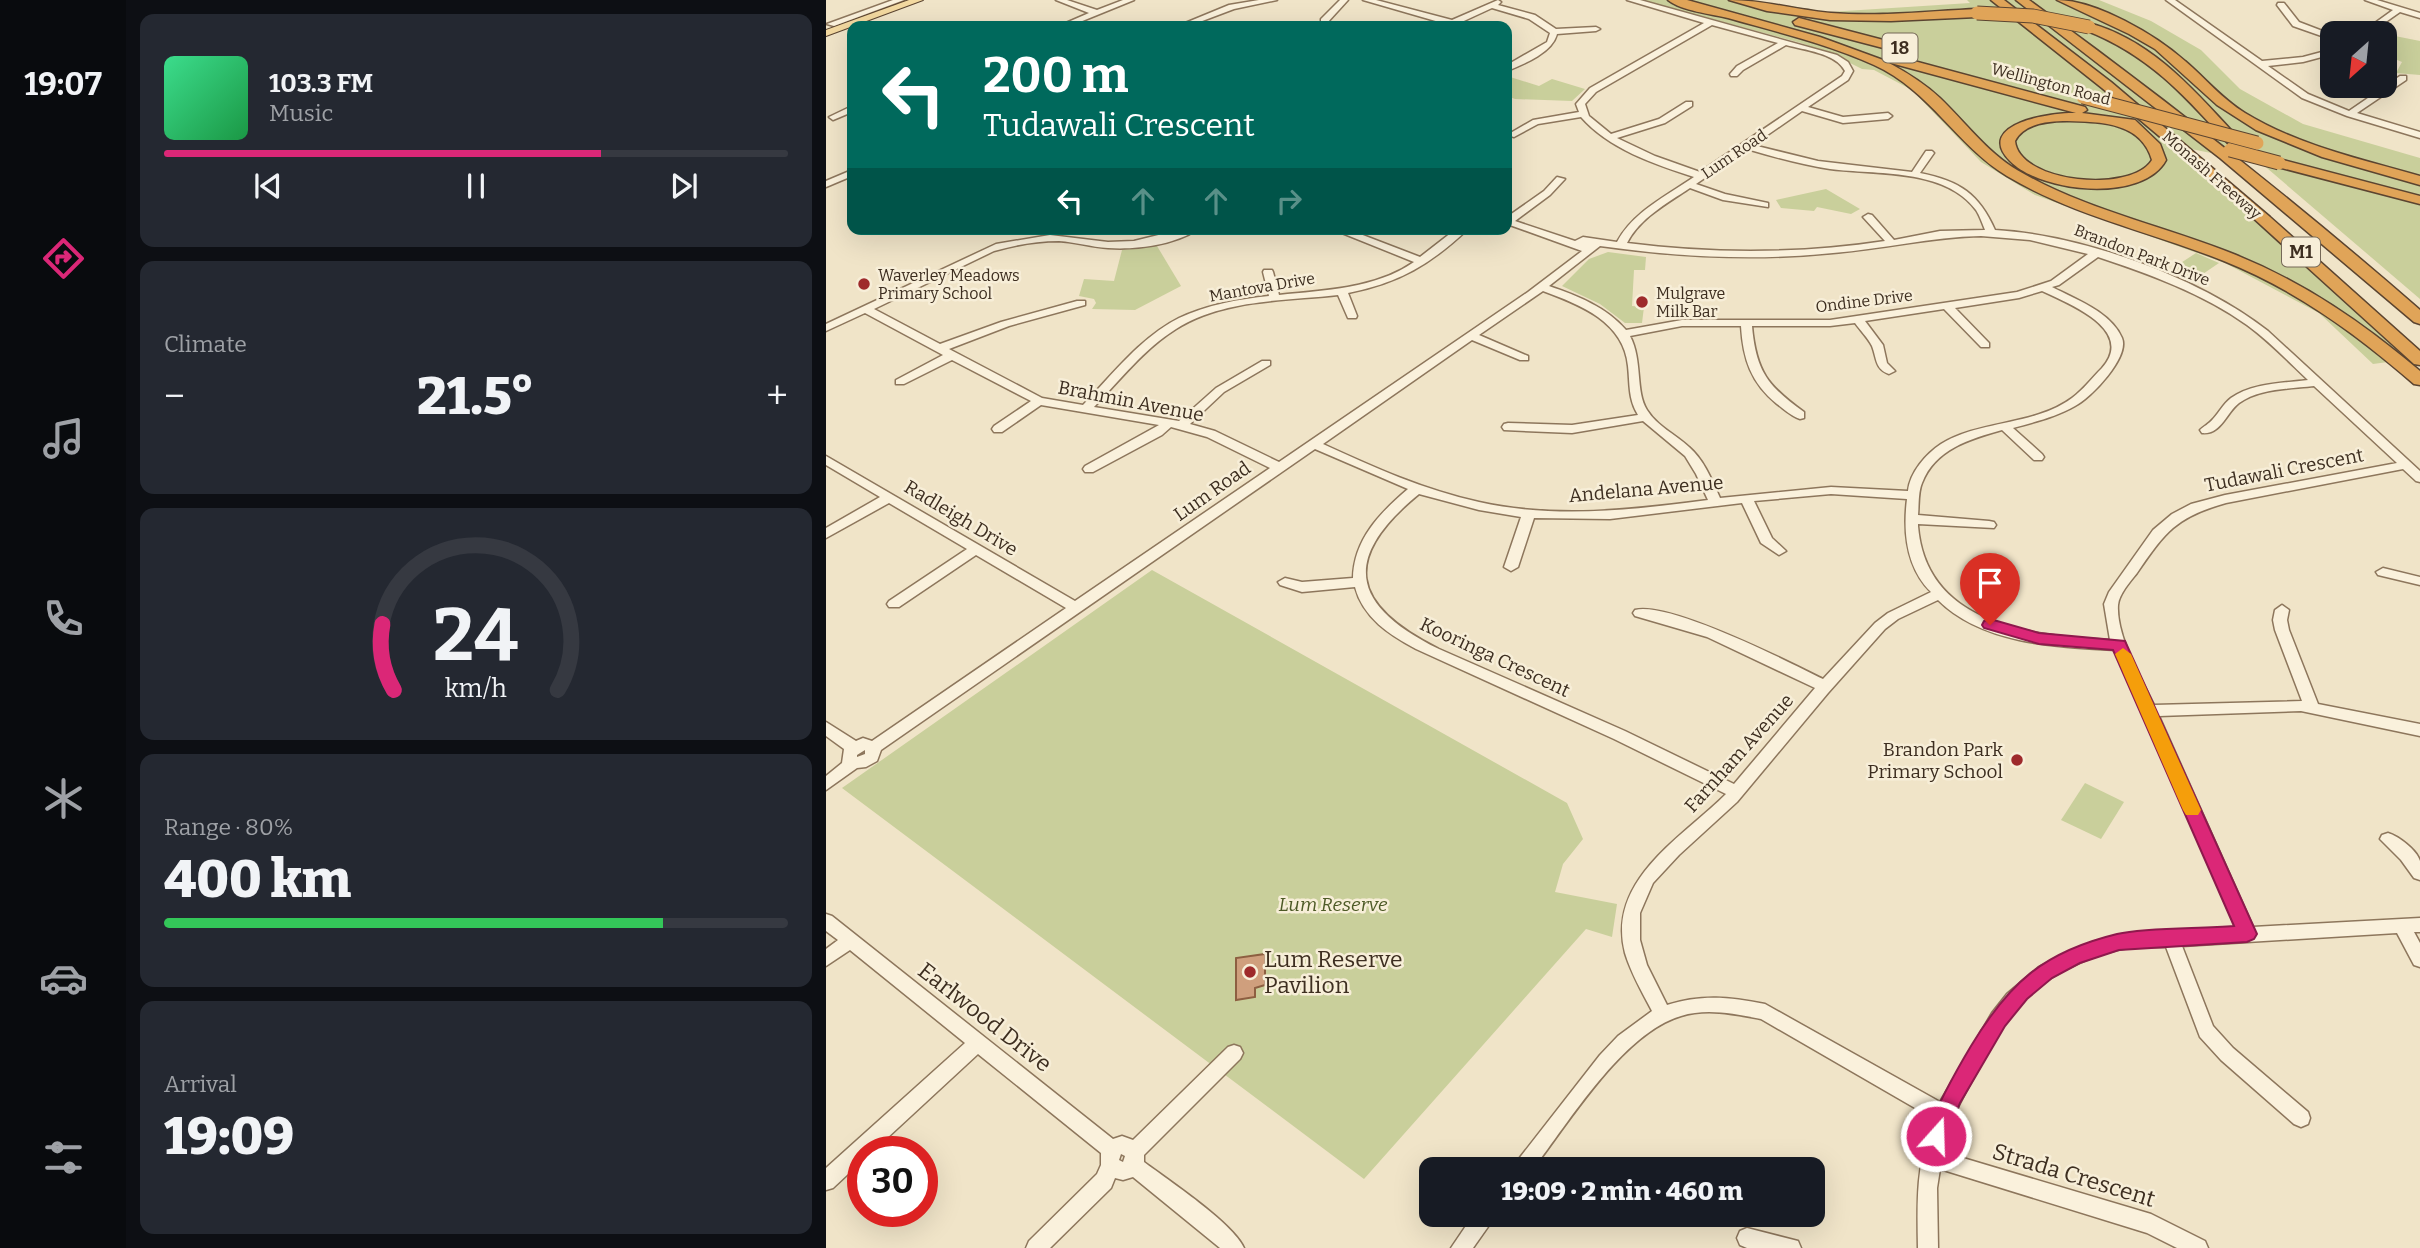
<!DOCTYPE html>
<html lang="en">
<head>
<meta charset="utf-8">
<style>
  :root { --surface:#171b24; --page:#242831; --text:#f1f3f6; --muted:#9ea1a6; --line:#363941; --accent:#db2777 }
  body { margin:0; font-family:Bitter,serif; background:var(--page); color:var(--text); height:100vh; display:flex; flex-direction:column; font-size:26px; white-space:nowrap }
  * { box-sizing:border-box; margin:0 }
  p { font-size:23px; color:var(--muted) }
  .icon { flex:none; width:38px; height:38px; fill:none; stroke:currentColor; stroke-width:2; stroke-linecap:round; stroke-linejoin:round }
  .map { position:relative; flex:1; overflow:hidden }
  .panel { display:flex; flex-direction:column; gap:14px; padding:14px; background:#0d0f14; width:700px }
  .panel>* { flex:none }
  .banner { position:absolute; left:21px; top:21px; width:665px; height:214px; border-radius:14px; box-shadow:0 7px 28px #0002; background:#00695c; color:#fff; overflow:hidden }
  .needle { width:46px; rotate:207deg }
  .controls { position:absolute; left:1494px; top:21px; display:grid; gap:14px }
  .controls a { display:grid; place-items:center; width:77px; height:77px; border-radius:14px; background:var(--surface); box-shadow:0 7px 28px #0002; font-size:35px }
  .speed { position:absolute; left:21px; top:1136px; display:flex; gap:14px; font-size:35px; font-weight:700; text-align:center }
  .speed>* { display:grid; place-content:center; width:91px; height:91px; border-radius:50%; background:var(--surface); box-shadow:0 7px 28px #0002; line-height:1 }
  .speed .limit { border:10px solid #d22; background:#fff; color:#111 }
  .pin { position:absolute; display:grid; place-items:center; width:60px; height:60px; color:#fff; margin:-72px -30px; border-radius:50% 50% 50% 0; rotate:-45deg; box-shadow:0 0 7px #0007 }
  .pin .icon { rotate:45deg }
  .me { position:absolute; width:77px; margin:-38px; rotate:20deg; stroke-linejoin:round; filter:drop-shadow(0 0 5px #0008) }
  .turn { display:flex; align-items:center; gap:24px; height:147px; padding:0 21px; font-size:32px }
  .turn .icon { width:91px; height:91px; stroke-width:2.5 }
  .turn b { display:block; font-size:49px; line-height:60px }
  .lanes { display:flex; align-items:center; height:66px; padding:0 21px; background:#0003; justify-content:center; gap:35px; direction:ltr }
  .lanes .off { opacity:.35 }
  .big { font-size:52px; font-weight:800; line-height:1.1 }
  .panel .widget { flex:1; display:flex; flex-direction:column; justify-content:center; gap:10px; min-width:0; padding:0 24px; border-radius:14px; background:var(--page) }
  .panel .dial { align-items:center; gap:0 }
  .dial svg { height:182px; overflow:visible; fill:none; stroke:var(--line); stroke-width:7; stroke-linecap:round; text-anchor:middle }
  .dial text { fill:var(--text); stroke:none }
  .song { display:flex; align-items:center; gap:21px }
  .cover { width:84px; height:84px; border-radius:10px; background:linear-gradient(135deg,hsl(150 70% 55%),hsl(140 70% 35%)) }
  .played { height:7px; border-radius:4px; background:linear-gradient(90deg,var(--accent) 70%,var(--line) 70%) }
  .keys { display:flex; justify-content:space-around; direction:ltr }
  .heat { display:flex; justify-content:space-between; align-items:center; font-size:38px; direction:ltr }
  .charge { height:10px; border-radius:5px; background:linear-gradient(90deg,#34c759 80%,var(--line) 0) }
  .trip { position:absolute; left:593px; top:1157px; width:406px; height:70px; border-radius:14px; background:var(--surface); box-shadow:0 7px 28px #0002; font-weight:800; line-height:70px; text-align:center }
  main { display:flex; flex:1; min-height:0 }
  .tabs { display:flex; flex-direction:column; width:126px; justify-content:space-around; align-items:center; background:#090b0e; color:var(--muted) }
  .tabs .icon { width:49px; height:49px }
  .tabs .current { color:var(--accent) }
  .tabs b { font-size:32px; color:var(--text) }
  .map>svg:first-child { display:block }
  .green { fill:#c9cf9b }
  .building { fill:#cf9f7d; stroke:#8d5f41; stroke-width:2 }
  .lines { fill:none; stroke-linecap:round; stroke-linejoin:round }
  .minor-casing { stroke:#8d765c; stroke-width:3 }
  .major-casing { stroke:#5b4430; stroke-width:2 }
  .highway-casing { stroke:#5b4430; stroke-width:3 }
  .minor { fill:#faf1dc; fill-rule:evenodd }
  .major { fill:#f3d9a0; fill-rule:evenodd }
  .highway { fill:#e0a458; fill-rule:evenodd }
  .highway-bridge-casing { stroke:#5b4430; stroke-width:15; stroke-linecap:butt }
  .highway-bridge { stroke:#e0a458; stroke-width:13 }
  .route { fill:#db2777; stroke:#8e194d; stroke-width:2 }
  .slow { fill:#f59e0b }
  .poi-dot { fill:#9e2a2b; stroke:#f7eed8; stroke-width:2.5 }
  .labels { text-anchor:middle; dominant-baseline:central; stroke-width:5; stroke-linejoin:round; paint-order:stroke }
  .far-street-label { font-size:16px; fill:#3d2e20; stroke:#f7eed8 }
  .far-poi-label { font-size:16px; fill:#3d2e20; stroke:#f7eed8; text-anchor:start }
  .shield { fill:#f7eed8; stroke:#756857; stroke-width:2 }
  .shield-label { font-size:18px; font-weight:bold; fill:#3d2e20 }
  .street-label { font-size:19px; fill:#3d2e20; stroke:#f7eed8 }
  .poi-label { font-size:19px; fill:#3d2e20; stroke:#f7eed8; text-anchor:end }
  .park-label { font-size:19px; font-style:italic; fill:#4d5a26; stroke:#f7eed8 }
  .near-poi-label { font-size:23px; fill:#3d2e20; stroke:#f7eed8; text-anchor:start }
  .near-street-label { font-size:23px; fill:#3d2e20; stroke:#f7eed8 }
</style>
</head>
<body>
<main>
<nav class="tabs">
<b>19:07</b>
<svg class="icon current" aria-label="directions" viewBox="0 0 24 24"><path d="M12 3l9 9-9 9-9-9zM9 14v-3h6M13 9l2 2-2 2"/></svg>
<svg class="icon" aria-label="music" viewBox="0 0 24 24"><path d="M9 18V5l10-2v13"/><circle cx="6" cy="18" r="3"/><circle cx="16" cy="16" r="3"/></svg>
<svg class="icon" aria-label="phone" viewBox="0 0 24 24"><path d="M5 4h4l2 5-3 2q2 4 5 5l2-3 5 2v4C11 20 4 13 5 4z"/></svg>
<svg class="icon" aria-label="climate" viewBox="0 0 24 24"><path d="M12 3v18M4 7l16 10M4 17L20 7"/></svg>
<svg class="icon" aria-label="car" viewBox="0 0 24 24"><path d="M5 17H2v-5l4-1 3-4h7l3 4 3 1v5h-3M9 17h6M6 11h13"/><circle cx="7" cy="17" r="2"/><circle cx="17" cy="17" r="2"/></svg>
<svg class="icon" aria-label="filters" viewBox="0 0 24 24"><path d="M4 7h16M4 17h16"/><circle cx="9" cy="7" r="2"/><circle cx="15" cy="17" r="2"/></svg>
</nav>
<section class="panel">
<div class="widget">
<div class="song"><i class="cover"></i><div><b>103.3 FM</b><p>Music</p></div></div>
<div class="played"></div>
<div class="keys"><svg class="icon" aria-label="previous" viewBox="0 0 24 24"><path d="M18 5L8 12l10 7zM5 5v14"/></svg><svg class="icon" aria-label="pause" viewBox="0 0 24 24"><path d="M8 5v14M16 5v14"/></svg><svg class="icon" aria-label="next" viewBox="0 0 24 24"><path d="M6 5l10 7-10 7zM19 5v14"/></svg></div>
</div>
<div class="widget"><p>Climate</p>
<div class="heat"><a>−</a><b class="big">21.5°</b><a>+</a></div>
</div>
<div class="widget dial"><svg viewBox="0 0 100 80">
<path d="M14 69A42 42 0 1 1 86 69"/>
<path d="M14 69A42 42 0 0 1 9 40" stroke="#db2777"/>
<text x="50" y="56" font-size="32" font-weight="700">24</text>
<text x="50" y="72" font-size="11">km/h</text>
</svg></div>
<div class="widget"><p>Range · 80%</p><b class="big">400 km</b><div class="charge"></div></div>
<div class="widget"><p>Arrival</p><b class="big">19:09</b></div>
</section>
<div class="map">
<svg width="1594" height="1248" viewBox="0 0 1594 1248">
  <rect width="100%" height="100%" fill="#f0e4c8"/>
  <g class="green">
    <path d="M815,0H925L1003,12L1144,3L1141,0H1273L1325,21L1375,50L1414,89L1477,124L1594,158V299L1435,163L1355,147L1592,358L1547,364L1493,313L1399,263L1209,195L1155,162L1086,90L1048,70L1036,69L1010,56L975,43Z"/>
    <path d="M1559,34L1594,41V75L1570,73L1576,62L1559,55Z"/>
    <path d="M681,76L713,86L726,79L759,89L746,101L689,99L681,96Z"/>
    <path d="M1000,189L1034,209L1025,214L991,207L988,211L955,208L950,200Z"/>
    <path d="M331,246L355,286L309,310L266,309L270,303L268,299L253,296L258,279L288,281L296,250Z"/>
    <path d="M782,252L820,257L819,270H808L806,306L818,307L816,323H799L774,304L736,286L763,259Z"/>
    <path d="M1370,253L1393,263L1368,280L1344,270Z"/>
    <path d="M326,570L741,803L757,839L737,864L729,892L791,904L786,937L760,929L538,1179L16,788Z"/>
    <path d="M1259,783L1298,802L1275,839L1235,820Z"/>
  </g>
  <path class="building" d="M439,954V985L429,988V997L410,1000V958Z"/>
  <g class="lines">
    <g class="minor-casing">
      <g id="minor">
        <path d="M67,0H78L8,26L1,24Z"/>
        <path d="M230,0H241L271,10L297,0H308L244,26H233L263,13Z"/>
        <path d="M433,0H451L408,9L363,26H352L403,5Z"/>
        <path d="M514,0H522L501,23H495V19Z"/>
        <path d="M537,0H550L626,20L672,0L675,2L672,5L709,15L730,29L770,27L774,29L770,31L731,34C726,53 698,64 681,71V65L721,42L724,33L703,19L666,8L627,26H617L620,24Z"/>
        <path d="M801,0H814L1011,55L1022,62L1027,71L1022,80L982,107L1017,117L1062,113L1066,116L1062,119L1017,123L976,111L927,145L992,161L1086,172L1100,151H1106L1108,153L1094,173C1134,181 1153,194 1169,230C1256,235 1373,277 1442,331L1594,471V482L1590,481L1577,469L1400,503C1350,517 1339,532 1311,573C1304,582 1293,594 1292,605C1290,636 1315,678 1328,705L1476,701L1449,630L1447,620L1449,610L1456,605L1463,610L1461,620L1463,630L1492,704L1594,724V736L1475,711L1333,716L1427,927L1594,918V932H1588L1594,943V967L1588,965L1571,933L1356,946L1387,1026L1407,1048L1482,1112L1484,1118L1482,1124L1475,1127L1468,1124L1395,1060L1374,1037L1340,947C1324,947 1306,946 1291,950C1255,959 1219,977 1193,1004C1177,1022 1165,1047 1153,1068C1138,1095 1122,1121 1117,1152L1325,1214L1379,1241L1382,1248H1351L1321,1233L1114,1169L1111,1188L1112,1248H1092C1091,1203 1090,1160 1108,1119L935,1019C909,1014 881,1008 855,1016C797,1033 743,1122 707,1169H685L774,1055L792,1036L826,1011C816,992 805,973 799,953C780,880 857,837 900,794L788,739L590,649C564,635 537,618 529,587L476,592L454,585L452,582L459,578L476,582L527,578C528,539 554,513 582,489L489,449L55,750L51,761L40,767L31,768L0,790V776L16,763L18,749L0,736V722L30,741L37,738L46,741L240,608L150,555L73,607H63L61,604L63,601L141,549L63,503L0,538V528L54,497L0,465V456L249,601L444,468L381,437L345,427L336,435L267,472H259L257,469L259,466L333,425L215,405L176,432H168L166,429L168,426L205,401L126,360L78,384H70V380L117,355L39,313L0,331V324L170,244L224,235L282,242L308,241L357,229H372C349,245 309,250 282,248C265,247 249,242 233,241C210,241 189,245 168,251L48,309L114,344L175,322L251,301H259V305L183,326L123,349L216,398L257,405C286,375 315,337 353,318C381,305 413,299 443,296L437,272L438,270H446L447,272L453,295C499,290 549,289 588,262L506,229H521L594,257L630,229H642C605,264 573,283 522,293L531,316L530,318H522L512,295C459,301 397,299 350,329C318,349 294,380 268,407L353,421L390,388L436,361H444V365L398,392L364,424L389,431L453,462L702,292L756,251L681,224V217L718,191L731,177L739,179L724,195L689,221L749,241L757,237L791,242C807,212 840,196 868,177C828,164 783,149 755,117L712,124L688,137L681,135L707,120L753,112L750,104L764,88L878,23ZM886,25L952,43L911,66L904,74L905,76H911L917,70L960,45C978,50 1010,53 1019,71L1016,76L874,172L829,156L791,138L839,123L866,106V102H860L833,119L785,134L763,116L759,104L770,92ZM921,149C948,157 976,165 1004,169C1050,175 1119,168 1150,210C1154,216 1156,223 1159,230L1114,231L1068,240L1046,215L1042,214L1037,217L1059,241C973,254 887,254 801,243C814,218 840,204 864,188L897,200L942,207V203L899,194L870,184ZM1155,236L1204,240L1262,254L1225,281L1191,292L1004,320H856L800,330C780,307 752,296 723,286L774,246C852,257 929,261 1007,253C1057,249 1105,237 1155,236ZM1272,257C1323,274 1376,293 1421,325C1443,341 1462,361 1482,380C1457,383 1426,383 1405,398C1397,404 1393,413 1387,419C1383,424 1378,426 1374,430L1376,433C1395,435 1400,413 1413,403C1434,388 1464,389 1488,386L1571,463L1399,495L1365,504L1346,514L1327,530L1283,592L1278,604L1284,640C1205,636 1100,625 1092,526V524L1168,528L1170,525L1168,522L1163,521L1092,515C1093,505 1092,492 1096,483C1109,449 1144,439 1176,430L1208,460H1216L1218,457L1216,454L1187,428C1208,422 1230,417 1249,406C1265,398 1304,357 1296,338C1285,312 1249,299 1226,287L1233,285ZM717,291C755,305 798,322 802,366C804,384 802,399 812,415L746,425L682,423L678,424L676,427L678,430L746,433L817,421L859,456L870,474L882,500C806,510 729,519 653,502C598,490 547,467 497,444L646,340L694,360H702V356L653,335ZM1216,291C1244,304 1310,330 1276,368C1266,378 1257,390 1246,398C1208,426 1154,420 1115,444C1100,454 1084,472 1082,491L1005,487L894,498C886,480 878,460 863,447C849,434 831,426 821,410C809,391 817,361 804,336L856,326H915C917,359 925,383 951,404C958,409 965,416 974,419L978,418V412C942,386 930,372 926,326H1004L1029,323C1034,330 1042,338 1046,346C1051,359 1049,369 1063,374L1069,371L1061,363L1057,345L1039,321L1118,309L1155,347H1163V343L1129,308L1193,298ZM593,494L653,510L695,517L678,567L685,571L692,567L708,518L784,519L916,503L935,543L953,555L960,551L946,538L928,501L1005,494L1081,499C1077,532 1080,567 1105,592L1062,613L1049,623L997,679C963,662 843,601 809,610L807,613L809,616L881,637L989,688L908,784L799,731L613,649C524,605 515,558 593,494ZM1112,600C1156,644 1231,647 1289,650L1410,928L1293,935L1242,952L1213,967L1181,994L1166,1013L1114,1102L939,1004C905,997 875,994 841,1005L821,965L814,940V913L827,883L853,855L911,802L1002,693L1059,629L1072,619ZM39,750V754L31,757V755Z"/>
        <path d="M1340,0H1349L1436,61L1477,57L1507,49V54L1477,62L1442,66L1482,94L1523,111L1574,76H1580V80L1531,113L1594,132V138L1521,116L1476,98Z"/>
        <path d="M1539,0H1551L1594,13V18L1574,12L1544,33H1535L1567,10Z"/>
        <path d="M1452,3H1458L1473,22L1507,35V40L1467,26L1451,5Z"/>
        <path d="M26,106V112L7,120L3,117Z"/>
        <path d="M26,170V176L0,187V181Z"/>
        <path d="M1557,568L1594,577V585L1552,575L1550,572Z"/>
        <path d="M1562,833C1572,836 1591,850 1594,861C1594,866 1594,874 1594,880L1588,878L1575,860L1554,839L1556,835Z"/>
        <path d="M0,914L6,916L287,1139L296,1136L307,1140L402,1047L408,1045L414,1047L417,1053L414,1059L318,1155V1162C342,1180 407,1223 418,1248H394L307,1177L297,1180L289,1178L285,1188L224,1248H200L203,1241L271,1174L275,1165V1153L152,1054L46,1152H37V1160L7,1188L0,1190V1168L139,1043L24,950L0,966V949L12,940L0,931ZM295,1154L299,1156L297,1162L293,1160Z"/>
        <path d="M648,1214H671L647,1248H625Z"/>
        <path d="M921,1228L972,1241L975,1248H921L914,1245L911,1238L914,1231Z"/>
      </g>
    </g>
    <g class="major-casing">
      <path id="major" d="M83,0H97L0,36V30Z"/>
    </g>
    <g class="highway-casing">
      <g id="highway">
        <path d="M842,0H861L994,37L1057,60L1058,55L1062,54L1259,107L1261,110L1256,113L1309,120L1334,144L1340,160C1317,203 1215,193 1184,161C1147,123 1228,112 1250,113L1061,62C1080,72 1098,83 1114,98C1139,122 1161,152 1191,170C1259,210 1338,226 1410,255C1479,283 1537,323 1594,371V385L1588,384C1529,333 1470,290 1398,261C1326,232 1248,216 1181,176C1131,146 1104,90 1048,65C1002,44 951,32 902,18C885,14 856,11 842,0ZM1241,121C1275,122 1315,122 1326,160C1305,194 1193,183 1189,141C1198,123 1223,121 1241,121Z"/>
        <path d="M903,0C937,0 971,10 1005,13C1054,17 1102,11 1151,9L1157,13L1151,17L1065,21L1004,20L941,11Z"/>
        <path d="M1165,0H1178L1285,82L1444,217L1594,351V365L1588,364L1382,177L1276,88Z"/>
        <path d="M1190,0H1203C1338,98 1469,201 1594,310V324L1588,322L1394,158Z"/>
        <path d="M1231,0C1270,0 1330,35 1359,61C1379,78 1396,99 1419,113C1473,146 1535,159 1594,176V185L1496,157L1430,130L1391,105L1329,49L1303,34Z"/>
        <path d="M973,18L1088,48L1090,51L1084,55L969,25L967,22Z"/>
        <path d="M1263,23C1329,41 1372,95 1417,143V149H1407C1361,98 1324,55 1259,30L1257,27Z"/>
        <path d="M1453,159L1594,196V204L1448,166V160Z"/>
      </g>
    </g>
    <use href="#minor" class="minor"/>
    <use href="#major" class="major"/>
    <use href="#highway" class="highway"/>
    <g class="highway-bridge-casing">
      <g id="highway-bridge">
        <path d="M1151,13L1207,16L1263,27"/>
        <path d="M1257,97L1431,143"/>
        <path d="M1404,150L1453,163"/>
      </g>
    </g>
    <use href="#highway-bridge" class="highway-bridge"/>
  </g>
  <path class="route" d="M1164,619L1213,633L1299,641L1431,934L1428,939L1421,942L1293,950L1254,963L1226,978L1201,999L1179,1026L1134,1103L1118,1144L1110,1147L1103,1144L1099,1136C1112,1104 1127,1076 1145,1046C1183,983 1217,952 1291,934C1323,927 1374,929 1408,926L1287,650L1213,644L1158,628L1156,625L1158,621Z"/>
  <path class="slow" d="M1297,648L1305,654L1375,810L1372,815H1360L1357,810L1289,654Z"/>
  <g class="poi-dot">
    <circle cx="38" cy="284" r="7"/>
    <circle cx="816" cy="302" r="7"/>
    <circle cx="1191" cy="760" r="7"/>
    <circle cx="424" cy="972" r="7"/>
  </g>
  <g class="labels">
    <g class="far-street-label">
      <text transform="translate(1225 84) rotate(15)">Wellington Road</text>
      <text transform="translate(908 154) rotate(-34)">Lum Road</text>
      <text transform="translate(1386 175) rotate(41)">Monash Freeway</text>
      <text transform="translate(1316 255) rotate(21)">Brandon Park Drive</text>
      <text transform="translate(436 287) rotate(-10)">Mantova Drive</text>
      <text transform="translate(1038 301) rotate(-7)">Ondine Drive</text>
    </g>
    <g class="far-poi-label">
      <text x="52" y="275">Waverley Meadows<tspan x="52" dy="18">Primary School</tspan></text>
      <text x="830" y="293">Mulgrave<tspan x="830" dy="18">Milk Bar</tspan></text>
    </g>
    <g class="shield">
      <rect x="1056.5" y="33.5" width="35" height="29" rx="5"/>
      <rect x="1456" y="237.5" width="38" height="29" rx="5"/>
    </g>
    <g class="shield-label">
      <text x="1074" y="48">18</text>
      <text x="1475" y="252">M1</text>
    </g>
    <g class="street-label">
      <text transform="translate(305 401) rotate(11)">Brahmin Avenue</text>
      <text transform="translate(1458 470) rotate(-11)">Tudawali Crescent</text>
      <text transform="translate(820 489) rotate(-5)">Andelana Avenue</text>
      <text transform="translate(386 491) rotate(-35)">Lum Road</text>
      <text transform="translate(135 518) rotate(31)">Radleigh Drive</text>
      <text transform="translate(669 657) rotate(25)">Kooringa Crescent</text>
      <text transform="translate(913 753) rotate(-48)">Farnham Avenue</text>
    </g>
    <g class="poi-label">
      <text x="1177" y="749">Brandon Park<tspan x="1177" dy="22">Primary School</tspan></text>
    </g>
    <g class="park-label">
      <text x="507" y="904">Lum Reserve</text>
    </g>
    <g class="near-poi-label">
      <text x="438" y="959">Lum Reserve<tspan x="438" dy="26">Pavilion</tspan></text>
    </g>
    <g class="near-street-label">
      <text transform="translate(159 1017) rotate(38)">Earlwood Drive</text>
      <text transform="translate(1248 1175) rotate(17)">Strada Crescent</text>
    </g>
  </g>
</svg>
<div class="controls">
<a><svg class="needle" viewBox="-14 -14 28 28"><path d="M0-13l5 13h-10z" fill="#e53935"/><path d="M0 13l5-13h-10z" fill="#9ea1a6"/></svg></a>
</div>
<div class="speed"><div class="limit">30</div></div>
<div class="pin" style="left:1164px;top:625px;background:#d93025"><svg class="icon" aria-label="arrive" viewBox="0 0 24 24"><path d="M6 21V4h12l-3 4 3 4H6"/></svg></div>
<svg class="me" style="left:1110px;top:1136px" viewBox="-20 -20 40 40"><circle r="17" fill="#db2777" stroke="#fff" stroke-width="3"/><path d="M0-11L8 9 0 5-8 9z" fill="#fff"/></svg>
<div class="trip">19:09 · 2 min · 460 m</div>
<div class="banner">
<div class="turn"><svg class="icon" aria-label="left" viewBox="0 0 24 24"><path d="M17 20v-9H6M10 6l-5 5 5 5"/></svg><div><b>200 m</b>Tudawali Crescent</div></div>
<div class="lanes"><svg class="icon" aria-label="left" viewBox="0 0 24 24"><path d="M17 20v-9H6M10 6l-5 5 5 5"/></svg><svg class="icon off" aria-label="ahead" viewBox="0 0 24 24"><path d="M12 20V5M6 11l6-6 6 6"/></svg><svg class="icon off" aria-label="ahead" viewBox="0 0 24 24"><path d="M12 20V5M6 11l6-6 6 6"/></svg><svg class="icon off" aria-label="right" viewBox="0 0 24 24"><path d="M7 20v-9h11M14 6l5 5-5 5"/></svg></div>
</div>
</div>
</main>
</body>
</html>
